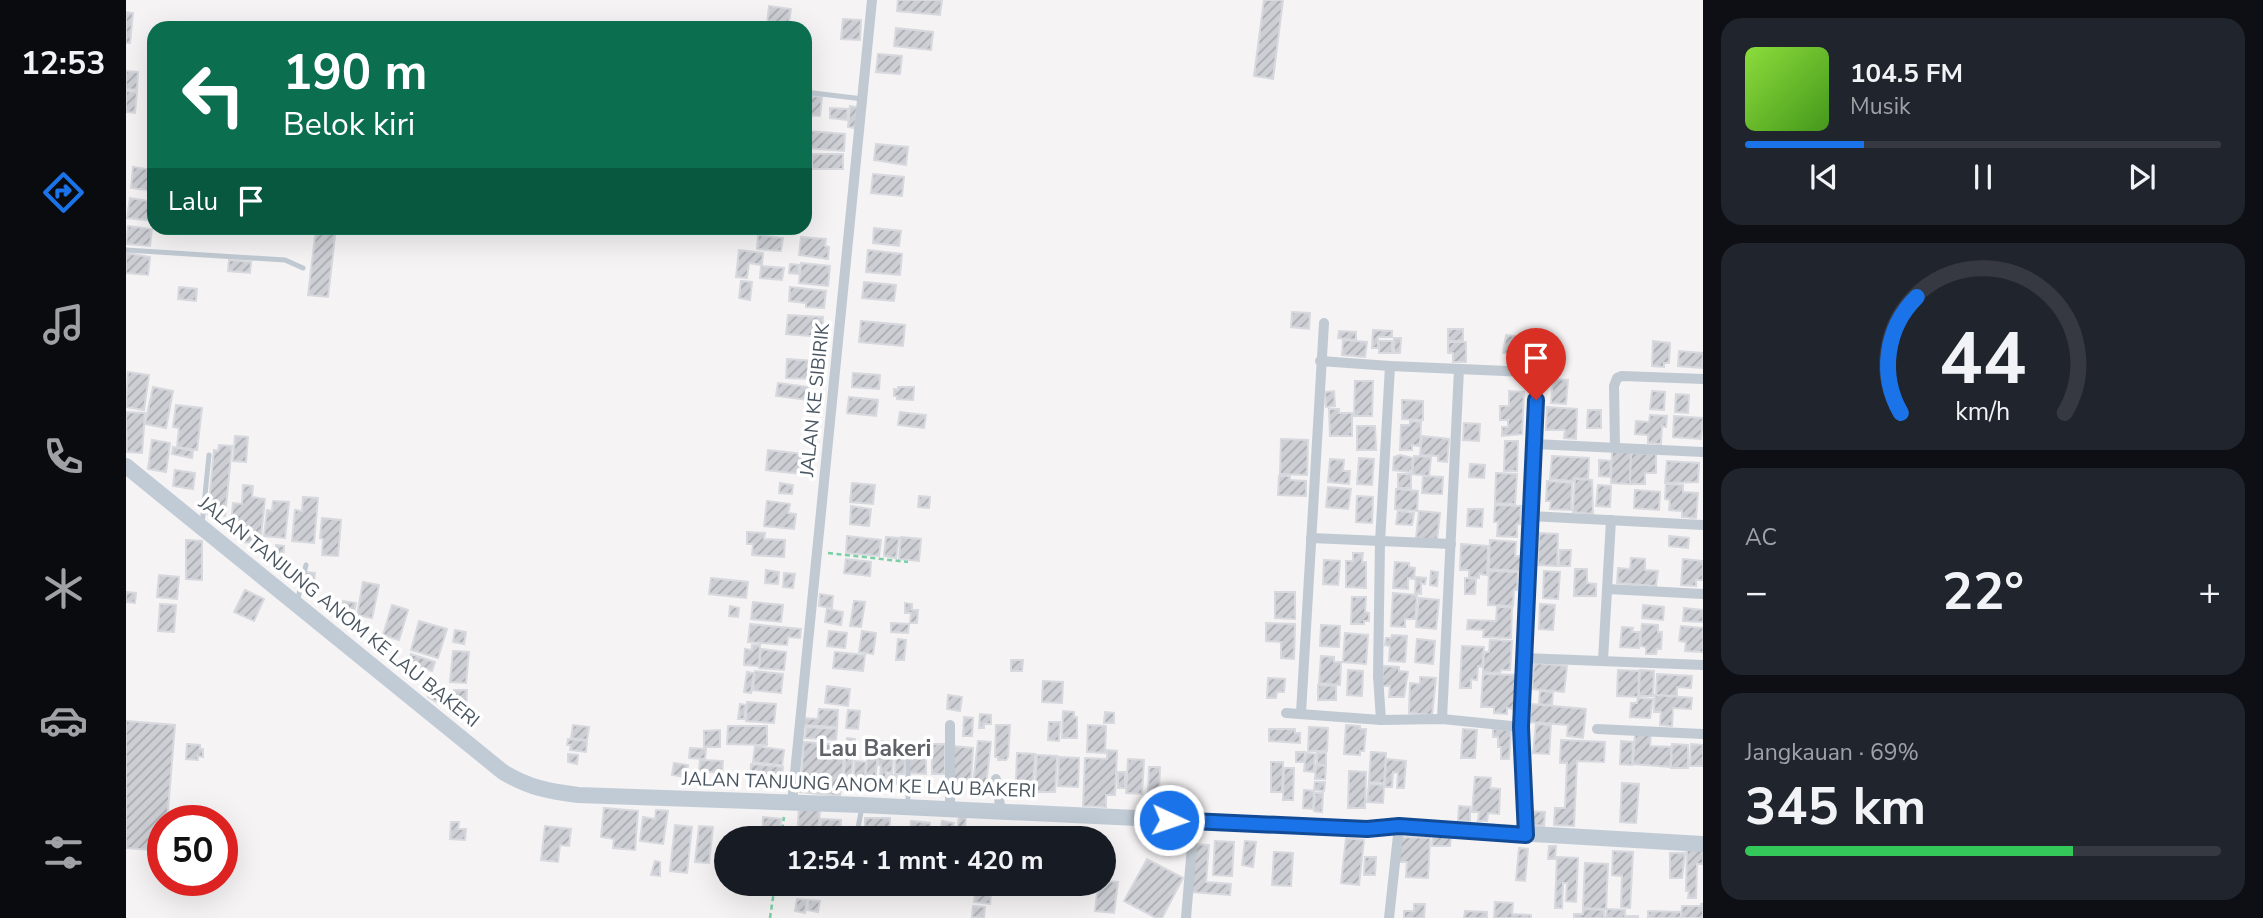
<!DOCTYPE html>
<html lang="id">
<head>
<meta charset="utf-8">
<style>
  :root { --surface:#171b24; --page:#20242c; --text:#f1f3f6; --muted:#9ea1a6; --line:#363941; --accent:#1a73e8 }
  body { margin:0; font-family:"Nunito Sans",sans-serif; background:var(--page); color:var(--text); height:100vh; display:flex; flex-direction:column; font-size:26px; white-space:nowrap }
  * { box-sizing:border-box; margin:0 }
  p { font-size:23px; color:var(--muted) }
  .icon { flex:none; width:38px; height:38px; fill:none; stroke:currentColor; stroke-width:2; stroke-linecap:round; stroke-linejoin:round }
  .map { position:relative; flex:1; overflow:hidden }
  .sheet { display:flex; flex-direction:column; gap:18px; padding:18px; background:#0d0f14; width:560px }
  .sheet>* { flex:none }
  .hud { position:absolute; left:21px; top:21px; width:665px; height:214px; border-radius:21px; box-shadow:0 7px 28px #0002; background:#0b6e4f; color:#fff; overflow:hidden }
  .speed { position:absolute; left:21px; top:805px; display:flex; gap:14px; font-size:35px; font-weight:700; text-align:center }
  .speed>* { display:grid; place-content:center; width:91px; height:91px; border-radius:50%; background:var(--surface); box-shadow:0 7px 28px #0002; line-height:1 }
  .speed .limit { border:10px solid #d22; background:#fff; color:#111 }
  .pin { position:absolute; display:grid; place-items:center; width:60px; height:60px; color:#fff; margin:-72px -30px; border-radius:50% 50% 50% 0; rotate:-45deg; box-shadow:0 0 7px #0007 }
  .pin .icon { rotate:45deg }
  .me { position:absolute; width:77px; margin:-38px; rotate:93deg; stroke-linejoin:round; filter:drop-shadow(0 0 5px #0008) }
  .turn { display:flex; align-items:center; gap:24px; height:147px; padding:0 21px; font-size:32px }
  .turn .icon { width:91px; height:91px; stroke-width:2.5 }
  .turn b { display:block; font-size:49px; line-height:60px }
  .then { display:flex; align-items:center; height:66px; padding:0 21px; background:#0003; gap:14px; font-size:26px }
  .big { font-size:52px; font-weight:700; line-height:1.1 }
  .sheet .widget { flex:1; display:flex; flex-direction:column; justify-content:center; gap:10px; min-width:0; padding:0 24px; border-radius:21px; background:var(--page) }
  .sheet .dial { align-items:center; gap:0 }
  .dial svg { height:182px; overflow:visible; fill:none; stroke:var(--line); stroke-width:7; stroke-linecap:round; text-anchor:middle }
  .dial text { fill:var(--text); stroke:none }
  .song { display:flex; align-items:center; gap:21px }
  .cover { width:84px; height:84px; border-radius:10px; background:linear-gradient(135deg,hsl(90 70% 55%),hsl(100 70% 35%)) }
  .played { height:7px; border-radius:4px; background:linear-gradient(90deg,var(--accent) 25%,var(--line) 25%) }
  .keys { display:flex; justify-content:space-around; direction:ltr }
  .heat { display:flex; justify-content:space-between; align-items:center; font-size:38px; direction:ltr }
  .charge { height:10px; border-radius:5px; background:linear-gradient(90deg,#34c759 69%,var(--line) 0) }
  .trip { position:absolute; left:588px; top:826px; width:402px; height:70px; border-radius:35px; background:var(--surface); box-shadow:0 7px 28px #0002; font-weight:700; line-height:70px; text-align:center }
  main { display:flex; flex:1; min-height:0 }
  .menu { display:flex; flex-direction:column; width:126px; justify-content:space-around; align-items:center; background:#090b0e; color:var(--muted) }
  .menu .icon { width:49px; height:49px }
  .menu .selected { color:var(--accent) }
  .menu b { font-size:32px; color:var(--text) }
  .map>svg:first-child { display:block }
  .building { fill:url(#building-hatch); stroke:#d7d9de; stroke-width:2 }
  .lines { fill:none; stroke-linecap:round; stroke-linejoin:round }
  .path { stroke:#7ad0a6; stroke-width:2.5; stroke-dasharray:5 3.5; stroke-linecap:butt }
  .lane { stroke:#c1cad2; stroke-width:5 }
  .street { stroke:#c1cad2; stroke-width:10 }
  .secondary { stroke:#c1cbd6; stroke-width:16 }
  .route-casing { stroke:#114b97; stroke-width:18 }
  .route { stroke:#1a73e8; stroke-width:12 }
  .labels { text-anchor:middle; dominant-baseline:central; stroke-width:7; stroke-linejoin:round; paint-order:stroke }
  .street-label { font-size:19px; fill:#4a5661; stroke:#fff }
  .quarter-label { font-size:23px; font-weight:bold; fill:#5f6368; stroke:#fff }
</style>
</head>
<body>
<main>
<nav class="menu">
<b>12:53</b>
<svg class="icon selected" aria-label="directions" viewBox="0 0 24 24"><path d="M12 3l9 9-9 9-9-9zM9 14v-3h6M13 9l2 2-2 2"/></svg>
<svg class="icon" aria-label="music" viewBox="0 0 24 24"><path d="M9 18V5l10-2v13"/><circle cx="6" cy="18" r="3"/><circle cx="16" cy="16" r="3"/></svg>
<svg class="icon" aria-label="phone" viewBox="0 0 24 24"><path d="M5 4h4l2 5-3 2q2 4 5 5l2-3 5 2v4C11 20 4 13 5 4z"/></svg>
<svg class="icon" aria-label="climate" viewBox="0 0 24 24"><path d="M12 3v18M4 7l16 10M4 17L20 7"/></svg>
<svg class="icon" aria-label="car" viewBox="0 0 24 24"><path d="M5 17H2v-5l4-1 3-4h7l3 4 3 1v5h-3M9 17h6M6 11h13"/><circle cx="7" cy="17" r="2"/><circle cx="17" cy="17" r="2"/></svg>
<svg class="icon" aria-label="filters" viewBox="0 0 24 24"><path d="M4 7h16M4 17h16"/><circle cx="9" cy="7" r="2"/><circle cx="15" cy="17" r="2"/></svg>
</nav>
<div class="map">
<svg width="1577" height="918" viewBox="0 0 1577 918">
  <defs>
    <pattern id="building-hatch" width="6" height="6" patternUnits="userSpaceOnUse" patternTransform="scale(1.75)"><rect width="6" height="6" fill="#cdcfd5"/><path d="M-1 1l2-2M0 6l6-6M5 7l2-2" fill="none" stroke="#a8abb0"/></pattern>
  </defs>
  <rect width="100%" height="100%" fill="#f5f3f3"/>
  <g class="building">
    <path d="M772,0H816L814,15L771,11Z"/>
    <path d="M1138,0H1157L1147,79L1128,76Z"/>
    <path d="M643,6L665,9L662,28L641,25Z"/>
    <path d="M0,12L7,13L4,43H0Z"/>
    <path d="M717,19L735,20L734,40L715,39Z"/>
    <path d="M770,28L807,32L805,50L768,46Z"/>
    <path d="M752,54L776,56L774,74L750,72Z"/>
    <path d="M0,71L12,72L11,90L0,89Z"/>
    <path d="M0,91L11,92L9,113L0,112Z"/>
    <path d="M679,95L696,97L694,116L679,115Z"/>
    <path d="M724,106L731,107L729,128L722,127Z"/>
    <path d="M704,108L722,109L721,120L704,118Z"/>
    <path d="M682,131L719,134L718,151L680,148Z"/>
    <path d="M750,144L782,147L780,165L748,160Z"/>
    <rect x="686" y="154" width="31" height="15"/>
    <path d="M7,167L28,170V191L5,188Z"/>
    <path d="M747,174L778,177L776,196L745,193Z"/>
    <path d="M4,198L28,202L27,221L1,218Z"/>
    <path d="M2,226L26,229L24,246L0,244Z"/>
    <path d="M190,228H210L202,297L182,295Z"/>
    <path d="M748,228L775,231L773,246L747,243Z"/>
    <path d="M632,235L657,238L655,251L631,249Z"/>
    <path d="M675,237L700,239L699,246L703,247L702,259L673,255Z"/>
    <path d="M613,250L637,253L636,265L623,263L621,278L610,277Z"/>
    <path d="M742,250L776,254L774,275L740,272Z"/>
    <path d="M0,253L24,257L22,275L0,273Z"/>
    <path d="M103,260L125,262L124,273L102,271Z"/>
    <path d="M675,263L704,266L702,286L673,283Z"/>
    <path d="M664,264L673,265L672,274L663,273Z"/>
    <path d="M635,266L658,268L656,280L634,278Z"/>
    <path d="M615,281L626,282L624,300L613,298Z"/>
    <path d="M738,282L770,285L768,301L736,298Z"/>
    <path d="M53,287L71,289L70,301L52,299Z"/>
    <path d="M664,287L700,291L698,308L680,307V303L663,301Z"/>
    <path d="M1166,312L1184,313L1183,329L1165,327Z"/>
    <path d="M662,315L697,317L696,337L660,334Z"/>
    <path d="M735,321L779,325L777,346L733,342Z"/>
    <rect x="1322" y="329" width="15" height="12"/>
    <path d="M1247,330L1266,331V337H1252V348H1246Z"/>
    <path d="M1213,331L1230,332V340L1212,338Z"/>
    <path d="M1380,335L1397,337L1394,360L1385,359V354L1377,353Z"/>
    <path d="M1268,338H1275L1274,353H1268Z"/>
    <path d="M1217,340L1241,342L1239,357L1216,355Z"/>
    <rect x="1253" y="341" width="13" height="12"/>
    <path d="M1527,341L1544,343L1543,363H1538V367L1526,366Z"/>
    <path d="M1322,342H1340V362H1327V353H1322Z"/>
    <path d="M1553,351L1577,353L1576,368L1552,366Z"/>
    <path d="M661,359L688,361L687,379L660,378Z"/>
    <path d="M2,372L23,375L18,410L0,407Z"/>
    <path d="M727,373L754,375L753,389L726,387Z"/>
    <path d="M1427,379L1442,380L1440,404L1425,403Z"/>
    <path d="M1229,381H1247L1246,416H1228Z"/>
    <path d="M652,383L683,387L682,400L650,396Z"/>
    <path d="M27,387L47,391L40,428L19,424Z"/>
    <path d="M772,387H788L787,400L771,399V396H768V389L772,390Z"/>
    <path d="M1208,391L1209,406L1200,407L1199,392Z"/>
    <path d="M1383,391L1398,392L1396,434L1376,436V427H1382V420H1374V406H1383Z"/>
    <path d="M1526,391L1539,392L1538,410L1524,409Z"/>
    <path d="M1550,394L1563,395L1562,413L1549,412Z"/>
    <path d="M723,397L752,400L750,416L721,413Z"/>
    <path d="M1276,400L1297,401V420L1276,419Z"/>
    <path d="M50,405L76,408L71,450L51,447L53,428L47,427Z"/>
    <path d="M1421,407L1451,409L1450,439L1438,438L1439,430H1420Z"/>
    <path d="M1203,409H1213V413H1226V436H1204Z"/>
    <path d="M1462,410H1475V428H1461Z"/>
    <path d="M0,412L19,413L16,453L1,452Z"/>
    <path d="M774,412L800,415L798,428L772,425Z"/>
    <path d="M1524,415L1541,416L1540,427L1536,426L1535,444L1522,443V435L1509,434L1510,421L1523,422Z"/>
    <path d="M1548,416L1577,418L1575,439L1547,437Z"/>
    <path d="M1284,421L1295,422L1294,446L1286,445V450H1274L1275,425H1284Z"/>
    <path d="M1338,423L1354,424L1353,441L1337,440Z"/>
    <path d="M1231,426H1249L1250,450H1231Z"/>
    <path d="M109,436L122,437L120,462L107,461Z"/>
    <path d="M1296,436L1323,439L1321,462L1312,461V456L1294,455Z"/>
    <path d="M1155,439L1182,440L1181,475L1154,474Z"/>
    <path d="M26,440L44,443L40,472L22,469Z"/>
    <path d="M1379,441H1392L1391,471H1378Z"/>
    <path d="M93,445L106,446L99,516L82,514L88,450L92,451Z"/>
    <path d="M47,447L67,451L66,458L46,454Z"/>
    <path d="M642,450L677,454L675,474L640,470Z"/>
    <path d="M1486,451L1505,452L1504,484L1485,483Z"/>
    <path d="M1505,453L1530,454V473H1519V484H1504Z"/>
    <path d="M1274,455L1287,458L1286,470H1284V472L1267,470L1268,457Z"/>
    <path d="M1288,456L1305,457L1303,476L1286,474Z"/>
    <path d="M1426,456L1463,458L1462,479L1448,478L1447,481L1424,479Z"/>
    <path d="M1233,458L1248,459L1246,485L1231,484Z"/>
    <path d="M1204,459L1218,460L1217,471H1224L1223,484L1202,482Z"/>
    <path d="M1473,460L1485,461L1484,477L1473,476Z"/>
    <path d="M1541,461L1573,463L1572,482L1539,483Z"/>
    <path d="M1344,464L1359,465L1358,478L1343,477Z"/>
    <path d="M49,470L69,473L67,489L47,486Z"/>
    <path d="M1370,473L1391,474L1389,504L1369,503Z"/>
    <rect x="1272" y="474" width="13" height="14"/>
    <path d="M1153,476H1164V480L1180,481V496L1152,495Z"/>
    <path d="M1297,476L1317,477L1316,494L1296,493Z"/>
    <path d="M1449,479L1466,480L1467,514L1447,512Z"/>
    <path d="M1421,481L1446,483L1445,510L1424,509L1425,501H1420Z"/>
    <path d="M654,483L667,485L666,494L653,493Z"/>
    <path d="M726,483L749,485L747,504L724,502Z"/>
    <path d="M1540,484L1557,485V492L1572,493L1570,518L1556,517V511L1543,510L1544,500L1539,499Z"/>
    <path d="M117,485L127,486L126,497L139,499L135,536H129L128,543L116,542L117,527L105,526L107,503L116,504Z"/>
    <path d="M1472,485L1485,486L1484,507L1470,506Z"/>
    <path d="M1202,487L1225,489L1222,509L1200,507Z"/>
    <path d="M1270,489L1292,491L1291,511L1269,509Z"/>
    <path d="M1509,490L1534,492L1533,510L1508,508Z"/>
    <path d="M793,496L804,497L803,508L792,507Z"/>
    <path d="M1231,496L1247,497L1246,523L1230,522Z"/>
    <path d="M177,497L192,498L188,543L166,541L169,510L176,511Z"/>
    <path d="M147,501L163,502L159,538L138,536L141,510L146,511Z"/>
    <path d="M641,501L664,504L662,513L670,514L668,529L638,526Z"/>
    <path d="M1369,505L1395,506L1394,524H1391V537L1371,536L1372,522H1368Z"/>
    <path d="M725,506L745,509L743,526L724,524Z"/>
    <path d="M1342,509H1357L1356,527L1341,526Z"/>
    <path d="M1272,511L1288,513L1286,525L1270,524Z"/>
    <path d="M1293,511L1314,513L1311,540L1290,538Z"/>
    <path d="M196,518L215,520L212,556L196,555L197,539L194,538Z"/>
    <path d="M621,532L639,533L638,539L659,540L658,557L626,555L627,544H621Z"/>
    <path d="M1413,533L1432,534L1431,566L1412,565Z"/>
    <path d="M721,536L755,540L753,556L720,553Z"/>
    <path d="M1543,536L1563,538L1562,548L1543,546Z"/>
    <path d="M760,537L773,538L770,558L758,556Z"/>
    <path d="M775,537L795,539L793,561L773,559Z"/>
    <path d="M60,540L76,541V580L60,579Z"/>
    <path d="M1364,540L1390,542L1389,556H1395V571L1363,569Z"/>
    <path d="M1335,544L1362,546L1361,575L1353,574V578L1343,577V570H1334Z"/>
    <path d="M150,545L158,546L157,562H149Z"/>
    <path d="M1434,550H1445L1444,566H1433Z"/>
    <path d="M1227,553H1237L1236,562H1240V588L1220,587V561H1227Z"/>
    <path d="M1505,558L1519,559V570L1532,571L1530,586L1491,583L1492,568L1504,569Z"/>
    <path d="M720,559L745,562L744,576L718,573Z"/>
    <path d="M1557,559L1577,561V580H1570V586L1555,585Z"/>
    <path d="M1198,560L1214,561L1212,585L1197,584Z"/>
    <path d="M1269,562L1283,563V567L1289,568L1288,579L1282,578V589L1267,588Z"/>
    <path d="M1449,569H1461V583L1470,584V596H1448Z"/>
    <path d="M640,570L653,572L652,584L639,583Z"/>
    <path d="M1305,571L1312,572L1311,586L1304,585Z"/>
    <path d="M1363,571L1392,572L1391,590H1388L1387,606L1362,605Z"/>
    <path d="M1418,571L1434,572L1432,599L1417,598Z"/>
    <path d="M179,572L189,573L187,592L177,591Z"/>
    <path d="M658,573L669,574L667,588L657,587Z"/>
    <path d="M33,575L53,577L51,599L31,597Z"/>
    <path d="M1290,577L1300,578L1299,584L1295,583V594L1289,593Z"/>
    <path d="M585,578L622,582L620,598L583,594Z"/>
    <path d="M1339,578L1350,579L1349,594H1339Z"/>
    <path d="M237,582L253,585L246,618L231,615Z"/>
    <path d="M119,590L138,599L128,621L108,612Z"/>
    <path d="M0,592L10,593L9,603L0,602Z"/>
    <path d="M1149,592H1169V619L1149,618Z"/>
    <path d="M1267,593L1291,595L1289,619H1279V627L1265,626Z"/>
    <path d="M694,594L707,596L706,608L693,606Z"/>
    <path d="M1226,597H1240L1239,612L1243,613V621H1238V624H1225Z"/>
    <path d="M1293,598L1313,600L1310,629L1290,627Z"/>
    <path d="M217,601L230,603L227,616L215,614Z"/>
    <path d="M728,601L739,602L735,627L724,626Z"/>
    <path d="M627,602L657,605L655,622L625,619Z"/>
    <path d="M779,603L786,604V610H792L791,623H784L785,613H779Z"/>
    <path d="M34,604L50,605L48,632L32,631Z"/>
    <path d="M1414,604L1429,605L1427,630L1413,629Z"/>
    <path d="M266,605L282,610L273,640L257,635Z"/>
    <path d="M1517,605L1538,607L1537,620L1516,618Z"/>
    <path d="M604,606L613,608L612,617L603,616Z"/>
    <path d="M1371,607H1386L1385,638L1357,637L1358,630L1341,629L1342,620L1370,621Z"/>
    <path d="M1558,608L1577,610V622L1557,621Z"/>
    <path d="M701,609L717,612L715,625L699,622Z"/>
    <path d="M293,621L321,629L312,658L285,650Z"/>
    <path d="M765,623L783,624L782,633L765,632Z"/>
    <path d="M1140,623L1169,624L1168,659L1155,658V642L1140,641Z"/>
    <path d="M624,624L675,629L674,638L662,637L661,645L622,642Z"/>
    <path d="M1516,624L1532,625V632H1536L1535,649H1531L1530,654H1520V647L1514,646Z"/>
    <path d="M1195,625L1214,626L1213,647L1194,646Z"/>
    <path d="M1555,626L1577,628V652L1559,651L1560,642L1553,641Z"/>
    <path d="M1496,627L1507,628L1506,632H1514L1513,648L1494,647Z"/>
    <path d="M329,630L340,632L338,644L327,642Z"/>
    <path d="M703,631L721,633L719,648L701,646Z"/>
    <path d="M736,631L750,633L747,654L733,652Z"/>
    <path d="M1219,633L1242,635L1240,664L1217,662Z"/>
    <path d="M1266,635L1281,636L1279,662L1263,661L1264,646L1259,645L1260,638H1265Z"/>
    <path d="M772,639L780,640L778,660H770Z"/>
    <path d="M1291,639L1309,641L1307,664L1289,662Z"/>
    <path d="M1364,640L1386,641L1384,670H1375L1374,673L1357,672L1358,652H1363Z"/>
    <path d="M626,645H634L633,666L618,665L619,649L626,650Z"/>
    <path d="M1336,646L1358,647L1356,667L1352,666L1351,680L1345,679V688H1334Z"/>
    <path d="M635,649L660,652L658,670L633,668Z"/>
    <path d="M327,651L343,652L340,683L324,682Z"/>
    <path d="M709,652L739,655L737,671L707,668Z"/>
    <path d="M285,654L309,662L306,671L282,664Z"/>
    <path d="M1195,656L1208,657V662H1215L1214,685L1193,683Z"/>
    <path d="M885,660H897L896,671H885Z"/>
    <path d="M1408,663L1441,666L1438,692L1406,689Z"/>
    <path d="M1257,666L1273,667V671L1282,672L1278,697H1263L1264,686H1256Z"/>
    <path d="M1222,670L1237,671L1236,696L1221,695Z"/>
    <path d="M1492,670L1513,671L1512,697L1491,696Z"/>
    <path d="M1514,670L1528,671L1527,696H1513Z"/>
    <path d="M629,671L657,674L655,693L627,690Z"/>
    <path d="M621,672L628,673L625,693L618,692Z"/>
    <path d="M1357,674L1390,675L1388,709L1381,708V714L1368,713V707H1355Z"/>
    <path d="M1531,674L1566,676L1565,688L1551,687V696L1530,695Z"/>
    <path d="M1294,677L1310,678L1306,715L1283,713L1284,683L1294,684Z"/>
    <path d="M1142,678L1159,679L1158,692H1151L1150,698H1141Z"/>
    <path d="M917,681L937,682L936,703L916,702Z"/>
    <path d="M1192,685L1210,686V700H1192Z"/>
    <path d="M701,686L724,689L722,706L699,703Z"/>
    <path d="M307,689L320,697L315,705L302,697Z"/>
    <path d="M328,690H341L340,716L327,715Z"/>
    <path d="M1414,691L1427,692L1426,705L1413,704Z"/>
    <path d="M822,695L836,697L834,711L821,709Z"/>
    <path d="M1529,695L1566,698L1565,709L1547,708L1546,726L1534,725L1535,712H1528Z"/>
    <path d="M1512,698L1527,699L1524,718L1504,717L1505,703H1511Z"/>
    <path d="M621,702L650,704L648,723L620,721Z"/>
    <path d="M614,704L620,705L618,719H612Z"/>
    <path d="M1405,704L1460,709L1457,738L1441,736L1442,725L1404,722Z"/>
    <path d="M693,709L712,710L711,727L677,725V718L692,719Z"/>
    <path d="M722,710L734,711L732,729L720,728Z"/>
    <path d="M937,711L948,712V717H951V738H936Z"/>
    <path d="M979,712L988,713V723H978Z"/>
    <path d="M854,714L865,715V724H858V728H853Z"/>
    <path d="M838,717L847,718L846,736H837Z"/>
    <path d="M0,721L49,725L41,821H37V851L0,848Z"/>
    <path d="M923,722H934L933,741L922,740Z"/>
    <path d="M1410,724L1425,725L1423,754L1407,753Z"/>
    <path d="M447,725L463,727L461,740L445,738Z"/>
    <path d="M870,725H884L882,757L880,760H872V757H869Z"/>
    <path d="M962,725L980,726L979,753L961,752Z"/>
    <path d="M1220,725L1234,726V729H1240L1238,751H1234V755L1218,754Z"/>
    <path d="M602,726H641V745L601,744Z"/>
    <path d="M680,727L711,729L710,740L679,738Z"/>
    <path d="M1183,727L1202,728L1201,751H1182Z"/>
    <path d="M1143,729H1169V733H1174V743L1143,741Z"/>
    <path d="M1337,729L1351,730L1349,758H1335Z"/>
    <path d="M1367,729L1385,730L1383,759H1375V747H1372V737H1367Z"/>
    <path d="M594,730V747H578V731Z"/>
    <path d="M1509,734H1525L1524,746L1546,747L1544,767L1507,764Z"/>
    <path d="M721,738L729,739L724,787L717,786Z"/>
    <path d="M442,739L461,741L460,752L444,750L445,745H441Z"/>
    <path d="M743,740L753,741L749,783L739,782Z"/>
    <path d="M1435,740L1479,742L1478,762L1451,761L1448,826L1428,825L1429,808H1439L1441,763H1434Z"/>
    <path d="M754,741L768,742L766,773L760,772V778H754L755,765H752Z"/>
    <path d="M852,741L865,742L860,785L847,784Z"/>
    <path d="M1495,741L1507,742L1506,765L1494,764Z"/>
    <path d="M678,742L719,745L714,796L674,792Z"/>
    <path d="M770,743L780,744L778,774H769Z"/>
    <path d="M61,744L74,745V749H77V757L72,756V760L60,759Z"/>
    <path d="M784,744H800V774L783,773Z"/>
    <rect x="806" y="744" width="13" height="30"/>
    <path d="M1546,744L1562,745V768H1545Z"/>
    <path d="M1565,744L1577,745V766H1564Z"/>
    <path d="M629,746L658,750L656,765L627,762Z"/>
    <path d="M827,746L847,748L845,779H838V782L827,781Z"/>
    <path d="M564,748L580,749L579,759L563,758Z"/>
    <path d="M981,750L991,751L989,795H980V807L957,806L959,758L981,759Z"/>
    <path d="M1170,752H1179L1178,762H1170Z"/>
    <path d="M1245,752L1260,753L1258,783L1243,782Z"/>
    <path d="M891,753L909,754L907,783L890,782Z"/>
    <path d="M1180,753L1189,754L1188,772L1178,771Z"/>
    <path d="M1191,753H1200V765L1191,764Z"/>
    <path d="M442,754L452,755L451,764L442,762Z"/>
    <path d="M911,755L931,756L929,792H909Z"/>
    <path d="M933,757L953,758L952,787L932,786Z"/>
    <path d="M1002,759L1018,760L1016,794L1000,793Z"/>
    <path d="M1260,759L1280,761L1278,788H1271L1272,773L1267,772L1266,787H1259Z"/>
    <path d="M574,760L597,761L596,773L573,771Z"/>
    <path d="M729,761L740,762L738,786L727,785Z"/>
    <path d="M1145,762H1157L1156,792H1145Z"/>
    <path d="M548,763L562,765L560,777L546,775Z"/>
    <path d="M625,764L657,767L655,786L624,783Z"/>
    <path d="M1190,765L1200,766L1199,779H1189Z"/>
    <path d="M1023,767H1034L1033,794H1022Z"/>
    <path d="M1158,768H1168L1167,800H1157Z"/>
    <path d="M1223,771L1240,772L1239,808H1222Z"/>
    <rect x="992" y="772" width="7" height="16"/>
    <path d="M762,775H771V784L761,783Z"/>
    <path d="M1349,777L1365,778L1364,788L1374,789L1373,814L1362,813L1361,821H1352L1353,812H1346Z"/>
    <path d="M1189,782H1199L1198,791L1188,790Z"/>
    <path d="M1496,783L1513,784L1510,823L1494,822Z"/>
    <path d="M1243,784L1258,785L1257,803L1241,802Z"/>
    <path d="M1178,790L1188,791L1187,809L1177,808Z"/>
    <path d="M1189,793H1197L1196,812L1188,811Z"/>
    <path d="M1333,806L1344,807V821L1332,820Z"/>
    <path d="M673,807L694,809L692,838H671Z"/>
    <path d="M478,808L512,811L509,850L487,848L488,839L475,837Z"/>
    <path d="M530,810L542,811L537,844L514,841L517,817L529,819Z"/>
    <path d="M1400,811L1419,812L1418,826L1398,824Z"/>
    <path d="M833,816L840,817L839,827L852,828L851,838H830Z"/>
    <path d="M637,817L655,819L654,838H636Z"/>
    <path d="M739,818H764L763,838H739Z"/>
    <path d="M695,819L715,820L714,838H693Z"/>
    <path d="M785,821L804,823L803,838H783Z"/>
    <path d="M816,821L828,823L825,838H813Z"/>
    <path d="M325,822H333L332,829H340L339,840L324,839Z"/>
    <path d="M549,825L566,827L561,873L544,871Z"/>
    <path d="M419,826L445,829L443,846L434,845L432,862L415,860Z"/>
    <path d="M573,826L587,827L583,863L569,862Z"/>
    <path d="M856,829L871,830V838H856Z"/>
    <path d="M1307,835L1325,836L1324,846H1306Z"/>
    <path d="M1274,837L1304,838L1302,878L1280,877L1281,862H1273Z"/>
    <path d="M1220,838L1238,840L1233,885L1215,883Z"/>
    <path d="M1089,841L1108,842L1106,876L1087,875Z"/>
    <path d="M1119,841L1130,842L1127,867L1116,865Z"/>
    <path d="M1068,844L1083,845L1080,882L1105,884L1104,895L1065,892Z"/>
    <path d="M1423,846H1430L1429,859H1422Z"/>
    <path d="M1393,848L1402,849L1399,881L1390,880Z"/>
    <path d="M1561,848H1577V864H1571L1570,898H1562L1563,891H1560Z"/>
    <path d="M1487,851L1507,852L1504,908L1495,907L1496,876L1486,875Z"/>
    <path d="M1148,852L1167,853L1165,886L1146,885Z"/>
    <path d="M1544,853H1559L1556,878H1544Z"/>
    <path d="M1239,857H1250L1249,875H1238Z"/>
    <path d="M1431,857L1452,858L1450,902L1440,901L1441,883H1437L1436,908H1429Z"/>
    <path d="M1021,859L1057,878L1036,918H1030L998,901Z"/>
    <path d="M529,861L534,862V876L525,875Z"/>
    <path d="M1459,863L1482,864L1480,909L1457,908Z"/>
    <path d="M978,881L992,882L988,913L969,911L972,884H978Z"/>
    <path d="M850,884H866L864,904L848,902Z"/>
    <path d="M671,899L681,900L679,913L669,911Z"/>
    <path d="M683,900L694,901L692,912L681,910Z"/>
    <path d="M1369,902L1387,903L1386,914L1405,915V918H1368Z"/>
    <path d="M1288,904H1299L1298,918H1278V911H1288Z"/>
    <path d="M1575,904H1577V918H1555L1556,906H1575Z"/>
    <path d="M847,906L859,907L858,918L846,917Z"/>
    <path d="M1457,909L1478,910V918H1448V914H1457Z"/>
    <path d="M1481,909L1499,910V916H1512V918H1480Z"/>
    <path d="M1339,911L1361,912V918H1338Z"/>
    <path d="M1522,911L1555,912V918H1522Z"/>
  </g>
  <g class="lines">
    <g class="path">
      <path d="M702,553L782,562"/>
      <path d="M655,838L658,817"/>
      <path d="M644,918L649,884"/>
    </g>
    <g class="lane">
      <path d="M679,92L737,99"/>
      <path d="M0,250L159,260L177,268"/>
      <path d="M76,525L83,455"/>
      <path d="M171,602L180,565"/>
      <path d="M782,804V747"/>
      <path d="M730,838L736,807"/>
    </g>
    <g class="street">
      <path d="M1194,361L1264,366L1403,372L1408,373L1412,378L1395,727L1400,835"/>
      <path d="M1408,444L1577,452"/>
      <path d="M1489,447L1488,386L1491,378L1496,376L1577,379"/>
      <path d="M1404,516L1577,525"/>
      <path d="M1185,538L1325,544"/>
      <path d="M1482,589L1577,594"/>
      <path d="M1398,658L1577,665"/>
      <path d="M1477,660L1485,520"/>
      <path d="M1160,713L1255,720L1316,719L1395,727"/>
      <path d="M1175,713L1198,323"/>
      <path d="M1316,719L1333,369"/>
      <path d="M1255,720L1252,676L1254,542L1264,366"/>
      <path d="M1471,729L1577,734"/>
      <path d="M870,779L875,812"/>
      <path d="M666,803L746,0"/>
      <path d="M824,810V725"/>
      <path d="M1060,918L1068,822"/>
      <path d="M1263,918L1273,826"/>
    </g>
    <path class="secondary" d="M0,466L377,772C404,788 422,791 452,795L736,805L1241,829L1273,826L1577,844"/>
  </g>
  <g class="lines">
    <g class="route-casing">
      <path id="route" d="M1043,820L1241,829L1273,826L1400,835L1395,727L1410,400"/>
    </g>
    <use href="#route" class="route"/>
  </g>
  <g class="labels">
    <g class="street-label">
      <text transform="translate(689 400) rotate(-84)">JALAN KE SIBIRIK</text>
      <text transform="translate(213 612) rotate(39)">JALAN TANJUNG ANOM KE LAU BAKERI</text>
      <text transform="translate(733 785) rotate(2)">JALAN TANJUNG ANOM KE LAU BAKERI</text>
    </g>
    <g class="quarter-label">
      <text x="749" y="748">Lau Bakeri</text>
    </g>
  </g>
</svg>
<div class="speed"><div class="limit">50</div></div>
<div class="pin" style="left:1410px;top:400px;background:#d93025"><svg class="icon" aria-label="arrive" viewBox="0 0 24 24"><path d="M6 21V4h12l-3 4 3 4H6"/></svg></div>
<svg class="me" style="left:1043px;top:820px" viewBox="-20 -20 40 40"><circle r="17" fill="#1a73e8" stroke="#fff" stroke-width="3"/><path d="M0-11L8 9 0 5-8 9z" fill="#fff"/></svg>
<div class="trip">12:54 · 1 mnt · 420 m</div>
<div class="hud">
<div class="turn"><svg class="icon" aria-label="left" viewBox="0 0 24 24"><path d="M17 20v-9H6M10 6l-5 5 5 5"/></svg><div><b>190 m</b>Belok kiri</div></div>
<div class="then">Lalu<svg class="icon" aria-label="arrive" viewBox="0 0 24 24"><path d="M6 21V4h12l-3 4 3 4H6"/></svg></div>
</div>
</div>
<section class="sheet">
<div class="widget">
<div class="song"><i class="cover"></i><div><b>104.5 FM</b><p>Musik</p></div></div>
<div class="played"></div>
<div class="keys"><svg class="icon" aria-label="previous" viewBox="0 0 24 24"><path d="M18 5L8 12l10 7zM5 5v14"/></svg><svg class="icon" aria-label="pause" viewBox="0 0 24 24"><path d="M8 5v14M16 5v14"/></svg><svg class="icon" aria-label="next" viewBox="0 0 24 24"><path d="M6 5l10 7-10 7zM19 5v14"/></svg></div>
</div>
<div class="widget dial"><svg viewBox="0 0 100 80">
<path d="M14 69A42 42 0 1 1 86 69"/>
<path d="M14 69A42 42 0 0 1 21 18" stroke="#1a73e8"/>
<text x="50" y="56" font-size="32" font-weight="700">44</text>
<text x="50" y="72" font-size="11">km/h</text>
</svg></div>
<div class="widget"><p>AC</p>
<div class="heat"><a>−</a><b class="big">22°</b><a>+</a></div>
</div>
<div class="widget"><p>Jangkauan · 69%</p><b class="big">345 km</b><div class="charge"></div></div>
</section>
</main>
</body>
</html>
